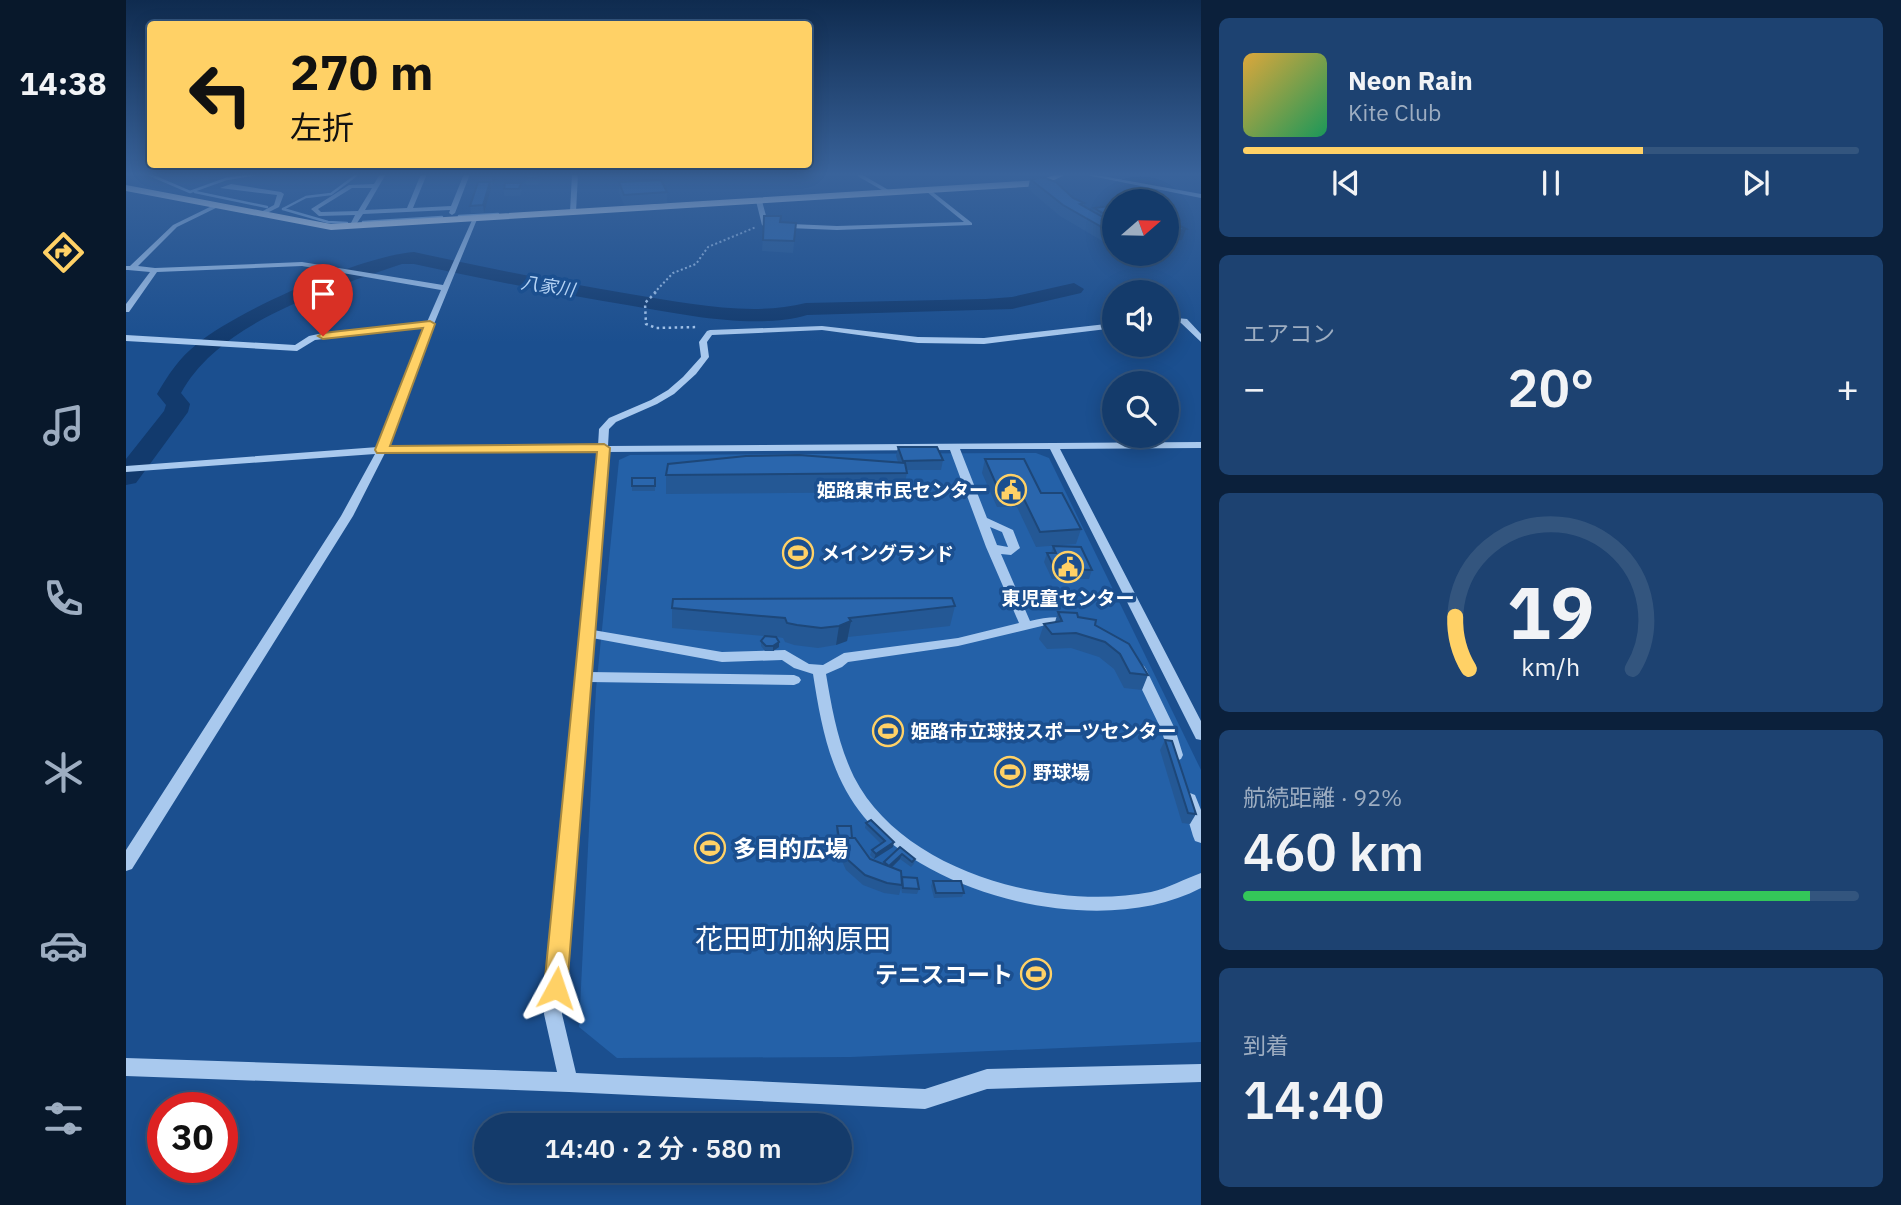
<!DOCTYPE html>
<html lang="ja">
<head>
<meta charset="utf-8">
<style>
  :root { --surface:#143b6b; --page:#1d4271; --text:#f1f3f6; --muted:#9dadc1; --line:#33557e; --accent:#ffd166 }
  body { margin:0; font-family:"IBM Plex Sans","Noto Sans JP",sans-serif; background:var(--page); color:var(--text); height:100vh; display:flex; flex-direction:column; font-size:26px; white-space:nowrap }
  * { box-sizing:border-box; margin:0 }
  p { font-size:23px; color:var(--muted) }
  .icon { flex:none; width:38px; height:38px; fill:none; stroke:currentColor; stroke-width:2; stroke-linecap:round; stroke-linejoin:round }
  .map { position:relative; flex:1; overflow:hidden }
  .panel { display:flex; flex-direction:column; gap:18px; padding:18px; background:#0b203b; width:700px }
  .panel>* { flex:none }
  .banner { position:absolute; left:21px; top:21px; width:665px; height:147px; border-radius:7px; box-shadow:0 4px 18px #0003,0 0 0 2px var(--line); background:#ffd166; color:#111; overflow:hidden }
  .needle { width:46px; rotate:70deg }
  .tools { position:absolute; left:976px; top:189px; display:grid; gap:14px }
  .tools a { display:grid; place-items:center; width:77px; height:77px; border-radius:50%; background:var(--surface); box-shadow:0 4px 18px #0003,0 0 0 2px var(--line); font-size:35px }
  .speed { position:absolute; left:21px; top:1092px; display:flex; gap:14px; font-size:35px; font-weight:700; text-align:center }
  .speed>* { display:grid; place-content:center; width:91px; height:91px; border-radius:50%; background:var(--surface); box-shadow:0 4px 18px #0003,0 0 0 2px var(--line); line-height:1 }
  .speed .limit { border:10px solid #d22; background:#fff; color:#111 }
  .pin { position:absolute; display:grid; place-items:center; width:60px; height:60px; color:#fff; margin:-72px -30px; border-radius:50% 50% 50% 0; rotate:-45deg; box-shadow:0 0 7px #0007 }
  .pin .icon { rotate:45deg }
  .me { position:absolute; width:77px; margin:-38px; rotate:5deg; stroke-linejoin:round; filter:drop-shadow(0 0 5px #0008) }
  .turn { display:flex; align-items:center; gap:24px; height:147px; padding:0 28px; font-size:32px }
  .turn .icon { width:91px; height:91px; stroke-width:2.5 }
  .turn b { display:block; font-size:49px; line-height:60px }
  .big { font-size:52px; font-weight:600; line-height:1.1 }
  .panel .widget { flex:1; display:flex; flex-direction:column; justify-content:center; gap:10px; min-width:0; padding:0 24px; border-radius:10px; background:var(--page) }
  .panel .dial { align-items:center; gap:0 }
  .dial svg { height:182px; overflow:visible; fill:none; stroke:var(--line); stroke-width:7; stroke-linecap:round; text-anchor:middle }
  .dial text { fill:var(--text); stroke:none }
  .song { display:flex; align-items:center; gap:21px }
  .cover { width:84px; height:84px; border-radius:10px; background:linear-gradient(135deg,hsl(40 70% 55%),hsl(150 70% 35%)) }
  .played { height:7px; border-radius:4px; background:linear-gradient(90deg,var(--accent) 65%,var(--line) 65%) }
  .keys { display:flex; justify-content:space-around; direction:ltr }
  .heat { display:flex; justify-content:space-between; align-items:center; font-size:38px; direction:ltr }
  .charge { height:10px; border-radius:5px; background:linear-gradient(90deg,#34c759 92%,var(--line) 0) }
  .trip { position:absolute; left:348px; top:1113px; width:378px; height:70px; border-radius:35px; background:var(--surface); box-shadow:0 4px 18px #0003,0 0 0 2px var(--line); font-weight:600; line-height:70px; text-align:center }
  main { display:flex; flex:1; min-height:0 }
  .tabs { display:flex; flex-direction:column; width:126px; justify-content:space-around; align-items:center; background:#08182b; color:var(--muted) }
  .tabs .icon { width:49px; height:49px }
  .tabs .current { color:var(--accent) }
  .tabs b { font-size:32px; color:var(--text) }
  .map>svg:first-child { display:block }
  .green { fill:#2461a8 }
  .lines { fill:none; stroke-linecap:round; stroke-linejoin:round }
  .stream { stroke:#9cc4f0; stroke-width:2.5 }
  .river { fill:#123a6d; fill-rule:evenodd }
  .path-far1 { stroke:#a9c9ee; stroke-width:2; stroke-dasharray:2 2.5; stroke-linecap:butt }
  .path { stroke:#a9c9ee; stroke-width:2.5; stroke-dasharray:2.5 3.5; stroke-linecap:butt }
  .minor { fill:#a9c9ee; fill-rule:evenodd }
  .major { fill:#f0f6ff; fill-rule:evenodd }
  .wall { fill:#245895 }
  .shaded-wall { fill:#1d4779 }
  .building { fill:#2a66ad; stroke:#1d4779; stroke-width:2 }
  .route { fill:#ffd166; stroke:#a68842; stroke-width:2 }
  .labels { text-anchor:middle; dominant-baseline:central; stroke-width:7; stroke-linejoin:round; paint-order:stroke }
  .far-water-label { font-size:18px; font-style:italic; fill:#b5d3f5; stroke:#1b4f8f }
  .poi-label { font-size:19px; font-weight:bold; fill:#fff; stroke:#1b4f8f; text-anchor:start }
  .near-poi-label { font-size:23px; font-weight:bold; fill:#fff; stroke:#1b4f8f; text-anchor:start }
  .near-quarter-label { font-size:28px; fill:#fff; stroke:#1b4f8f }
</style>
</head>
<body>
<main>
<nav class="tabs">
<b>14:38</b>
<svg class="icon current" aria-label="directions" viewBox="0 0 24 24"><path d="M12 3l9 9-9 9-9-9zM9 14v-3h6M13 9l2 2-2 2"/></svg>
<svg class="icon" aria-label="music" viewBox="0 0 24 24"><path d="M9 18V5l10-2v13"/><circle cx="6" cy="18" r="3"/><circle cx="16" cy="16" r="3"/></svg>
<svg class="icon" aria-label="phone" viewBox="0 0 24 24"><path d="M5 4h4l2 5-3 2q2 4 5 5l2-3 5 2v4C11 20 4 13 5 4z"/></svg>
<svg class="icon" aria-label="climate" viewBox="0 0 24 24"><path d="M12 3v18M4 7l16 10M4 17L20 7"/></svg>
<svg class="icon" aria-label="car" viewBox="0 0 24 24"><path d="M5 17H2v-5l4-1 3-4h7l3 4 3 1v5h-3M9 17h6M6 11h13"/><circle cx="7" cy="17" r="2"/><circle cx="17" cy="17" r="2"/></svg>
<svg class="icon" aria-label="filters" viewBox="0 0 24 24"><path d="M4 7h16M4 17h16"/><circle cx="9" cy="7" r="2"/><circle cx="15" cy="17" r="2"/></svg>
</nav>
<div class="map">
<svg width="1075" height="1205" viewBox="0 0 1075 1205">
  <rect width="100%" height="100%" fill="#1b4f8f"/>
  <path class="green" d="M910,453L923,458L1075,770V1042L725,1057L491,1058L453,1027L470,689L493,460L504,455Z"/>
  <g class="lines">
    <g class="stream">
      <path d="M22,174L64,192L100,179L131,174"/>
      <path d="M69,192L141,207"/>
      <path d="M157,209L180,197L205,194L232,174"/>
      <path d="M157,209L202,222L221,223"/>
      <path d="M333,216L372,214"/>
      <path d="M237,222L316,217"/>
    </g>
    <path class="river" d="M288,252C360,268 432,282 504,294C560,303 625,317 680,303L860,299L886,297L948,283L958,289L955,293L886,309L681,315C632,330 559,315 507,306C434,294 361,280 288,264H276C203,289 94,321 55,393L64,404L62,412L10,483L0,485V459L38,411L40,405L31,394C42,375 53,358 71,344C112,310 235,256 288,252Z"/>
    <path class="path-far1" d="M528,293L547,273L570,264L582,247L630,227"/>
    <path class="path" d="M530,292L519,303L520,324L530,328L572,327"/>
    <g class="minor">
      <path d="M254,174H260L239,210L281,208L295,174H301L287,208L325,206L338,174H344L329,213L326,215L323,213L324,210L237,214L229,226L227,227L224,225L229,215L193,216L185,209L223,185L248,184ZM226,188H246L232,211L195,212L192,209Z"/>
      <path d="M446,174H452L450,212L447,214L444,212Z"/>
      <path d="M728,174H735L766,192L761,193Z"/>
      <path d="M955,174H965L1075,194V198Z"/>
      <path d="M105,184L155,192L158,194L153,207L135,216L132,214L133,213L148,205L151,195L94,188Z"/>
      <path d="M803,189L846,223V225L711,230L639,227L636,225L630,201L633,199L636,201L642,223L711,226L838,222L801,192V190Z"/>
      <path d="M92,203L94,204V206L51,227L12,266L29,268L176,262L317,285L347,218L352,217L308,324L262,447L472,446L473,429L483,418L525,400L542,390L557,377L575,357L573,342L581,331L584,330L696,326L792,337L858,338L989,323V328L858,344L792,343L696,330L586,335L581,342L583,357L570,374L548,394L531,404L490,422L483,429L482,446L1075,442V448L934,449L1075,721V740L1070,739L1068,735L924,449H834L861,518L887,530L894,548L885,555L875,554L904,621C919,617 933,616 948,619L950,622L948,625H920L832,646L722,662L716,667L700,674C706,709 712,744 728,777C777,873 926,911 1025,892C1043,888 1058,879 1075,873V888C979,939 807,899 738,817C704,776 695,725 687,674L668,668L656,660L596,662L466,638L463,672L668,675L673,677L675,680L673,683L668,685L463,682L436,1014L450,1073L799,1089L861,1069L1075,1064V1082L861,1089L799,1109L443,1092L0,1076V1058L431,1072L418,1014L471,452L259,453L227,516L6,869L0,871V850L215,516L249,454L0,472V466L252,447L299,327L189,340L171,351L0,341V335L169,345L183,336L197,333L301,322L315,290L176,266L31,272L3,312H0V304L24,272L2,270H0V266H4L47,225ZM824,450L860,547L893,623L832,638L718,653L697,665L683,664L659,650L596,652L467,630L481,452ZM864,527L876,532L882,547L871,545Z"/>
      <path d="M1041,317L1061,319L1075,334V342L1055,323L1041,321Z"/>
      <path d="M1013,664L1018,666L1020,669L1049,729L1057,755L1055,759L1050,761L1045,759L1043,755L1035,729L1006,669L1008,666Z"/>
      <path d="M1064,793L1069,795L1075,810V843L1069,841L1067,836L1056,799L1059,795Z"/>
    </g>
    <path class="major" d="M931,174H941L915,186L205,230L0,191V185L205,224L914,180Z"/>
  </g>
  <g class="wall">
    <path d="M57,174H107L84,182L58,177Z"/>
    <path d="M371,174L367,186H364L365,189L358,213H345L344,206L353,182L352,176Z"/>
    <path d="M401,174H415L413,185H400L399,178Z"/>
    <path d="M904,179L958,203V206L967,212L968,208L989,209V252L981,250L984,241L978,242L934,216L902,189Z"/>
    <path d="M493,182L541,192V203L498,205L493,193Z"/>
    <path d="M379,183L396,190L394,196H378V189Z"/>
    <path d="M638,216L654,222L670,223L667,253L636,251Z"/>
    <path d="M993,254H1027L1011,260Z"/>
    <path d="M772,447L817,460L815,470H780L781,473L777,492L540,494V475L772,462L770,456Z"/>
    <path d="M859,459L915,493L955,529L950,544L910,547L891,507H871L856,473Z"/>
    <rect x="506" y="478" width="23" height="13"/>
    <path d="M927,546L966,570L963,579H926L918,562L921,553H925Z"/>
    <path d="M829,606L824,626L722,637L721,641L710,645L692,648L668,645L659,642L657,638L651,637L653,642V647L647,651H639L635,646V641L639,636L546,628V608Z"/>
    <path d="M932,612L952,617L969,625L1022,675L1016,690L998,688L988,669L973,657L945,648L921,649L913,639L918,624L929,622Z"/>
    <path d="M1039,740L1070,814L1064,824L1056,823L1034,750Z"/>
    <path d="M740,823L767,847L748,859L744,855L746,850L755,844L739,828Z"/>
    <path d="M711,826L726,838L744,859L758,865V862L774,847L789,859L788,864L785,867L774,859L766,868L775,878L793,889L791,894L776,893L775,888L773,895L758,893L737,885L720,870L710,848L711,840L710,831Z"/>
    <path d="M807,881L838,893L836,897L808,898L805,886Z"/>
  </g>
  <g class="shaded-wall">
    <path d="M81,174H107L84,182Z"/>
    <path d="M366,174H371L367,186L366,176Z"/>
    <path d="M364,182L365,189L358,213L357,205Z"/>
    <path d="M989,226V240L985,238L984,241L978,242L981,230Z"/>
    <path d="M1060,229L1056,240L1042,242L1041,245V238L1045,231Z"/>
    <path d="M1014,254H1027L1011,260Z"/>
    <path d="M725,621L721,641L710,645L713,626Z"/>
    <path d="M653,642V647L647,651V646Z"/>
    <path d="M768,842L767,847L748,859L750,854Z"/>
    <path d="M776,854L774,859L762,871L763,866Z"/>
  </g>
  <g class="building">
    <path d="M353,174H366V176H352Z"/>
    <path d="M401,174H413L412,178H399Z"/>
    <path d="M919,178L930,182L947,198L958,203L954,204L989,224V230H981L937,205L904,179Z"/>
    <path d="M535,180L541,192L498,195L493,182Z"/>
    <path d="M352,182H364L357,205L344,206Z"/>
    <path d="M379,183H395L393,189H378Z"/>
    <path d="M984,206L989,209V220L968,208Z"/>
    <path d="M638,216H655L654,222L670,223L668,241L637,240Z"/>
    <path d="M1041,219L1060,229L1045,231L1041,229Z"/>
    <path d="M772,447H811L817,460L777,461Z"/>
    <path d="M673,455L779,463L781,473L540,475L542,464L620,456Z"/>
    <path d="M859,459H898L915,493H936L955,529L914,532L895,493H874Z"/>
    <rect x="506" y="478" width="23" height="8"/>
    <path d="M927,546L955,547L966,570L929,569L921,553H930Z"/>
    <path d="M826,598L829,606L723,618L725,621L713,626L695,628L671,625L661,623L659,618L546,608L547,599Z"/>
    <path d="M932,612L951,613L952,617L970,620L969,625L1003,644L1022,675L1004,673L994,654L979,642L950,633L926,634L918,624L936,621Z"/>
    <path d="M639,636L650,637L653,642L647,646H640L635,641Z"/>
    <path d="M1039,740L1046,741L1070,814L1062,813Z"/>
    <path d="M745,820L768,842L750,854L746,850L759,841L740,823Z"/>
    <path d="M711,826H725L726,838H713Z"/>
    <path d="M712,838H729L744,859L775,871L776,885L761,883L739,875L722,860Z"/>
    <path d="M774,847L789,859L786,862L776,854L763,866L758,862Z"/>
    <path d="M776,877L791,878L793,889L777,888Z"/>
    <path d="M807,881H835L838,893H810Z"/>
  </g>
  <linearGradient id="sky" x2="0" y2="1"><stop stop-color="#0f2b4f"/><stop offset="0.51" stop-color="#39639b"/><stop offset="1" stop-color="#39639b" stop-opacity="0"/></linearGradient>
  <rect width="1075" height="342" fill="url(#sky)"/>
  <path class="route" d="M304,321L309,324L264,446L478,444L484,448L441,988L438,995L430,999L422,995L418,988L471,452L251,453L249,450L297,328L197,339L192,336L197,333Z"/>
  <defs>
    <g id="civic-ring" transform="scale(1.575)"><circle r="9.5" fill="#1b4f8f" stroke="#ffd166" stroke-width="1.5"/><path d="M-.6-6.5H3V-4.5H.6V-3L4-1V1h2V6H-6V1h2V-1L-.6-3ZM-1.2 2.5V6h2.4V2.5Z" fill="#ffd166"/></g>
    <g id="stadium-ring" transform="scale(1.575)"><circle r="9.5" fill="#1b4f8f" stroke="#ffd166" stroke-width="1.5"/><path d="M0-5a6.5 5 0 1 0 0 10a6.5 5 0 1 0 0-10ZM-3.5-1.8h7v3.6h-7Z" fill="#ffd166"/></g>
  </defs>
  <g fill-rule="evenodd">
    <use href="#civic-ring" x="885" y="490"/>
    <use href="#stadium-ring" x="672" y="553"/>
    <use href="#civic-ring" x="942" y="567"/>
    <use href="#stadium-ring" x="762" y="731"/>
    <use href="#stadium-ring" x="884" y="772"/>
    <use href="#stadium-ring" x="584" y="848"/>
    <use href="#stadium-ring" x="910" y="974"/>
  </g>
  <g class="labels">
    <g class="far-water-label">
      <text transform="translate(422 286) rotate(9)">八家川</text>
    </g>
    <g class="poi-label">
      <text x="862" y="490" text-anchor="end">姫路東市民センター</text>
      <text x="695" y="553">メイングランド</text>
      <text x="942" y="598" text-anchor="middle">東児童センター</text>
      <text x="785" y="731">姫路市立球技スポーツセンター</text>
      <text x="907" y="772">野球場</text>
    </g>
    <g class="near-poi-label">
      <text x="607" y="848">多目的広場</text>
      <text x="887" y="974" text-anchor="end">テニスコート</text>
    </g>
    <g class="near-quarter-label">
      <text x="667" y="938">花田町加納原田</text>
    </g>
  </g>
</svg>
<div class="tools">
<a><svg class="needle" viewBox="-14 -14 28 28"><path d="M0-13l5 13h-10z" fill="#e53935"/><path d="M0 13l5-13h-10z" fill="#9dadc1"/></svg></a>
<a><svg class="icon" aria-label="sound" viewBox="0 0 24 24"><path d="M4 9h4l5-4v14l-5-4H4zM17 9q2 3 0 6"/></svg></a>
<a><svg class="icon" aria-label="search" viewBox="0 0 24 24"><circle cx="10" cy="10" r="6"/><path d="M15 15l6 6"/></svg></a>
</div>
<div class="speed"><div class="limit">30</div></div>
<div class="pin" style="left:197px;top:336px;background:#d93025"><svg class="icon" aria-label="arrive" viewBox="0 0 24 24"><path d="M6 21V4h12l-3 4 3 4H6"/></svg></div>
<svg class="me" style="left:430px;top:988px" viewBox="-20 -20 40 40"><path d="M0-17L14 15 0 8-14 15z" fill="#ffd166" stroke="#fff" stroke-width="4"/></svg>
<div class="trip">14:40 · 2 分 · 580 m</div>
<div class="banner">
<div class="turn"><svg class="icon" aria-label="left" viewBox="0 0 24 24"><path d="M17 20v-9H6M10 6l-5 5 5 5"/></svg><div><b>270 m</b>左折</div></div>
</div>
</div>
<section class="panel">
<div class="widget">
<div class="song"><i class="cover"></i><div><b>Neon Rain</b><p>Kite Club</p></div></div>
<div class="played"></div>
<div class="keys"><svg class="icon" aria-label="previous" viewBox="0 0 24 24"><path d="M18 5L8 12l10 7zM5 5v14"/></svg><svg class="icon" aria-label="pause" viewBox="0 0 24 24"><path d="M8 5v14M16 5v14"/></svg><svg class="icon" aria-label="next" viewBox="0 0 24 24"><path d="M6 5l10 7-10 7zM19 5v14"/></svg></div>
</div>
<div class="widget"><p>エアコン</p>
<div class="heat"><a>−</a><b class="big">20°</b><a>+</a></div>
</div>
<div class="widget dial"><svg viewBox="0 0 100 80">
<path d="M14 69A42 42 0 1 1 86 69"/>
<path d="M14 69A42 42 0 0 1 8 46" stroke="#ffd166"/>
<text x="50" y="56" font-size="32" font-weight="700">19</text>
<text x="50" y="72" font-size="11">km/h</text>
</svg></div>
<div class="widget"><p>航続距離 · 92%</p><b class="big">460 km</b><div class="charge"></div></div>
<div class="widget"><p>到着</p><b class="big">14:40</b></div>
</section>
</main>
</body>
</html>
